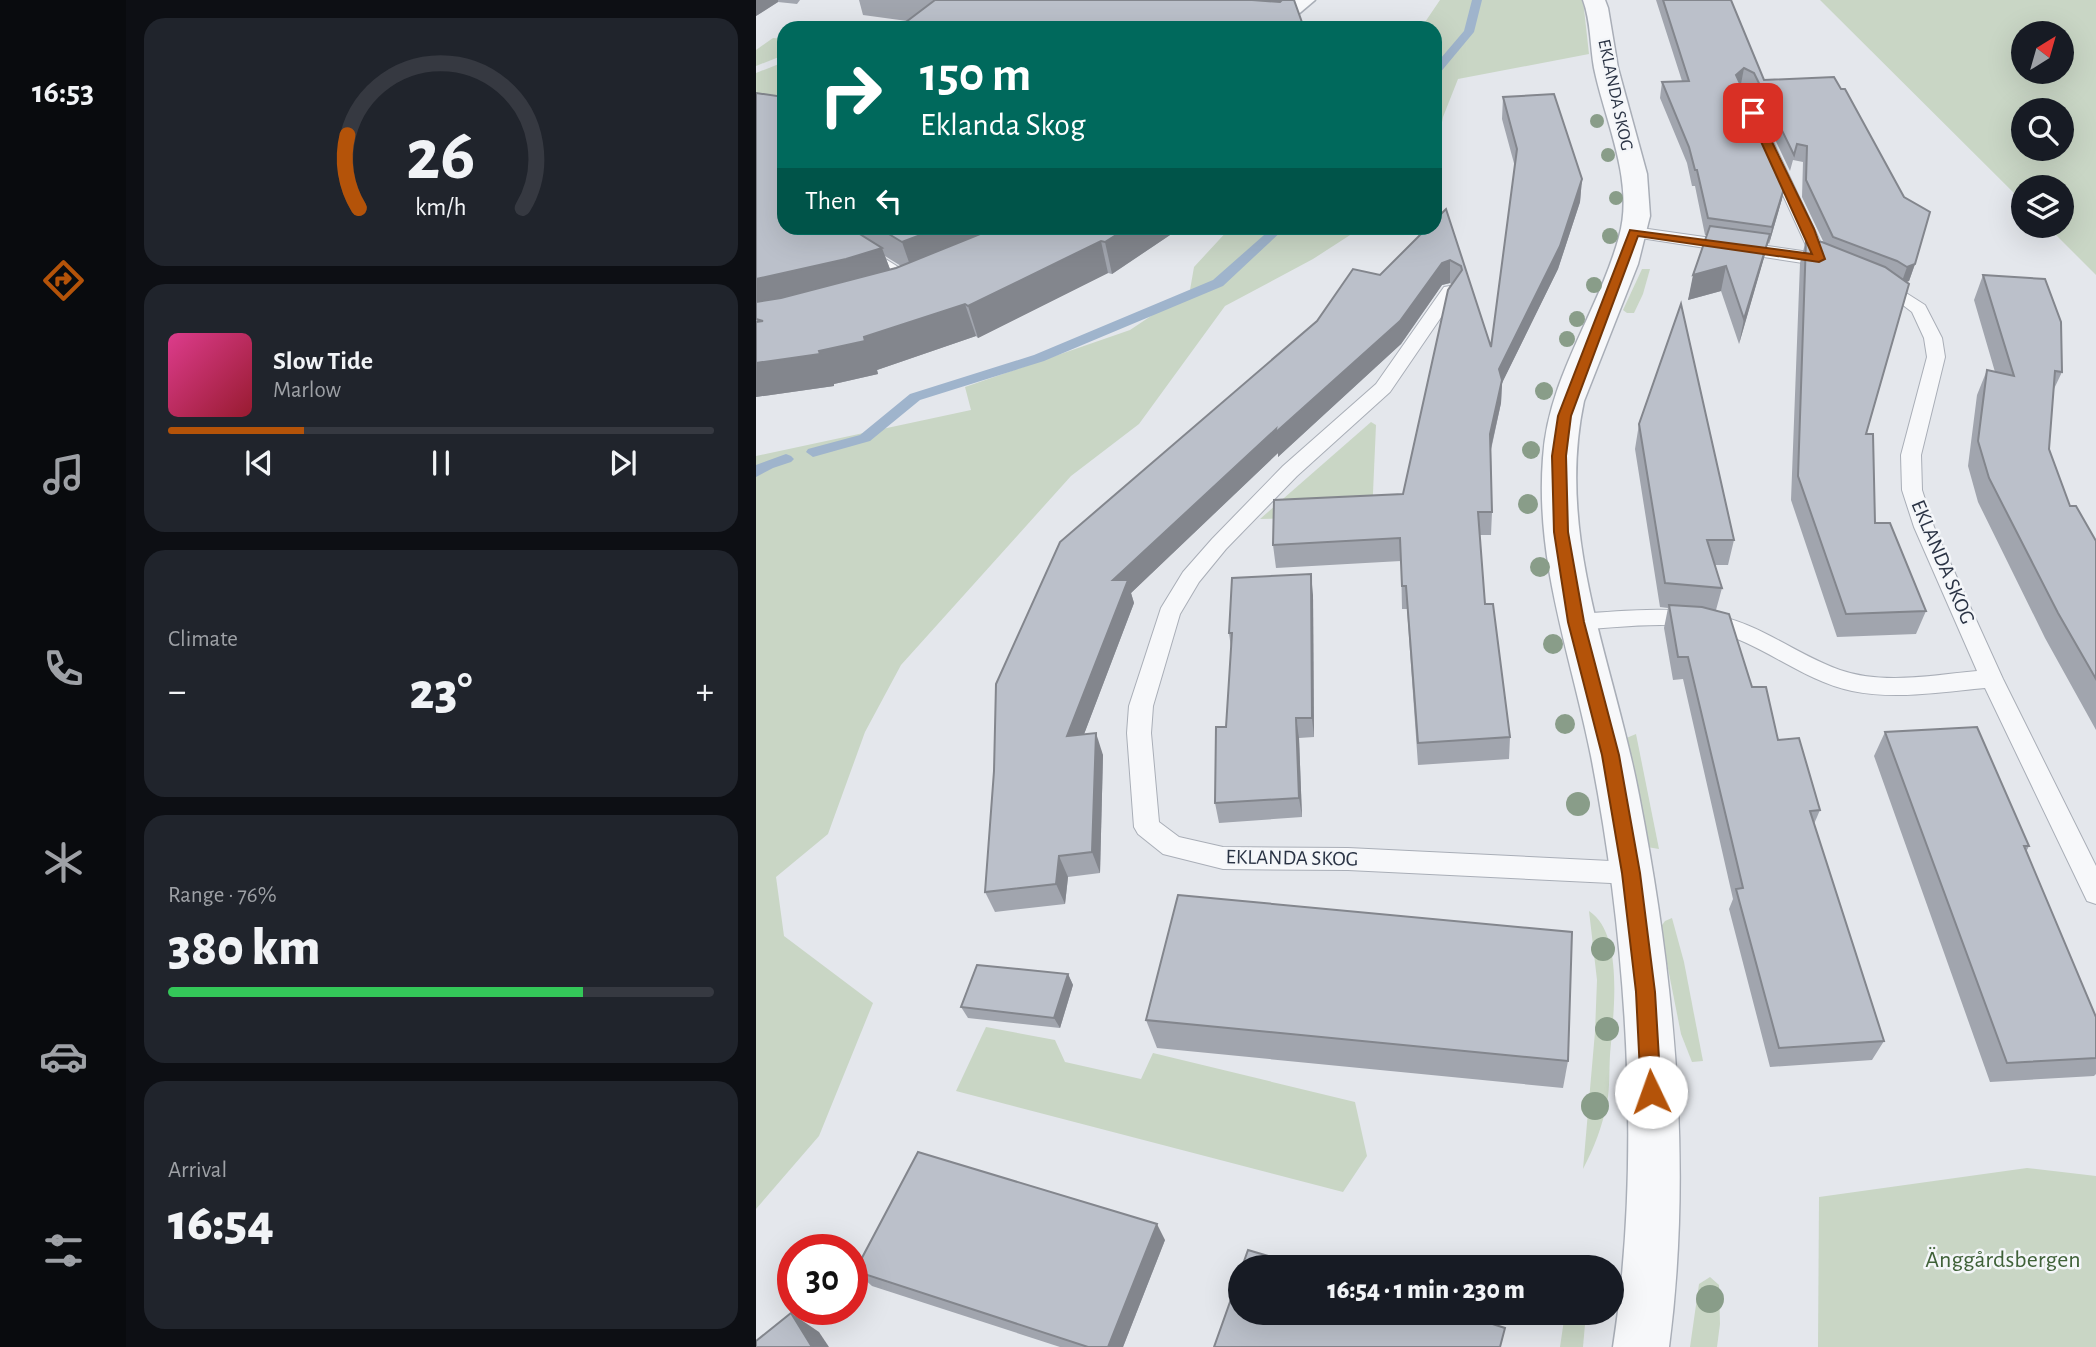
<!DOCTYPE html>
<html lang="en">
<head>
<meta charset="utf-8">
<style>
  :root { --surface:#171b24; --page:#20242c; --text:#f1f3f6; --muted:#9ea1a6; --line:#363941; --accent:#b45309 }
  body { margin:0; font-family:"Alegreya Sans",sans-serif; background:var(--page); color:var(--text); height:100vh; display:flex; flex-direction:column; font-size:26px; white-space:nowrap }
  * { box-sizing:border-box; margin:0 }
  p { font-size:23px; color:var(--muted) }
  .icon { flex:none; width:38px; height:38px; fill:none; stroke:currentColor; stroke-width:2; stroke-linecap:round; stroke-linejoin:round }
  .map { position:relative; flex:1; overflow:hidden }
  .details { display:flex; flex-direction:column; gap:18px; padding:18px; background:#0d0f14; width:630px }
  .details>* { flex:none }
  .guide { position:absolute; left:21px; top:21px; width:665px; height:214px; border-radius:21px; box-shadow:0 7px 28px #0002; background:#00695c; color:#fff; overflow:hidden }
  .needle { width:46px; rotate:37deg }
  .controls { position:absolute; left:1255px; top:21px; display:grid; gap:14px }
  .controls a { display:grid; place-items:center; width:63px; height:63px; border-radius:50%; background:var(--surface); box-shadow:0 7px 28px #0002; font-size:35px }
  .speed { position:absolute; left:21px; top:1234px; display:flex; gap:14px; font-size:35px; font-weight:700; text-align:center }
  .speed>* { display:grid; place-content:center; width:91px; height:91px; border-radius:50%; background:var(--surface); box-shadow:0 7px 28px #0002; line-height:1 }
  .speed .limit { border:10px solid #d22; background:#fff; color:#111 }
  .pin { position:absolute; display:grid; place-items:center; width:60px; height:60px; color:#fff; margin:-30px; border-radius:14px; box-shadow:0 4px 10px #0006 }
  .me { position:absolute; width:77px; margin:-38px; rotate:357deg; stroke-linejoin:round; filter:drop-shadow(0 0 5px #0008) }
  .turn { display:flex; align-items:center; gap:24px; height:147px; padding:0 28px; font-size:32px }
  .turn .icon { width:91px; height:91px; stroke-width:2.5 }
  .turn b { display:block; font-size:49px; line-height:60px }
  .then { display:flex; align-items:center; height:66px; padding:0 28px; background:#0003; gap:14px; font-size:26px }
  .big { font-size:52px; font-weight:800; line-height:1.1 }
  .details .widget { flex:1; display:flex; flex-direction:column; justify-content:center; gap:10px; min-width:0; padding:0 24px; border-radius:21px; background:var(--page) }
  .details .dial { align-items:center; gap:0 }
  .dial svg { height:182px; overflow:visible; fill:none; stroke:var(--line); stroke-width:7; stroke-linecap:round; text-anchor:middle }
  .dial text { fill:var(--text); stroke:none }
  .song { display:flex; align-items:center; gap:21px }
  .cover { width:84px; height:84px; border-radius:10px; background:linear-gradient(135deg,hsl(330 70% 55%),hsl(350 70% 35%)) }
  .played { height:7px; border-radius:4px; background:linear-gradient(90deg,var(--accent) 25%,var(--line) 25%) }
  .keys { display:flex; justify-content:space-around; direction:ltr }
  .heat { display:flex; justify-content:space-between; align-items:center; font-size:38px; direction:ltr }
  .charge { height:10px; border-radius:5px; background:linear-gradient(90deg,#34c759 76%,var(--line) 0) }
  .trip { position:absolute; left:472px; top:1255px; width:396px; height:70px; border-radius:35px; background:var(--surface); box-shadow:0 7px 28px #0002; font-weight:800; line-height:70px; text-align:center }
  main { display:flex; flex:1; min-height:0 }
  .menu { display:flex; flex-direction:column; width:126px; justify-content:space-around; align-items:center; background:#090b0e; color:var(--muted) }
  .menu .icon { width:49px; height:49px }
  .menu .active { color:var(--accent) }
  .menu b { font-size:32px; color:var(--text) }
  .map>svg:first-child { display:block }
  .green { fill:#c9d6c5; fill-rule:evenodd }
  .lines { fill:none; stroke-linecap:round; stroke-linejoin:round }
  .stream { fill:#9fb4cc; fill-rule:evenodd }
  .service-casing { stroke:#a9aeb7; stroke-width:2 }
  .minor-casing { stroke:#a9aeb7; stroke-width:3 }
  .service { fill:#f7f8fa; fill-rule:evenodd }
  .minor { fill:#f7f8fa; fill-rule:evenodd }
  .tree { fill:#899d89 }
  .wall { fill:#a1a5ae; fill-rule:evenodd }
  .shaded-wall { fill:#83868d }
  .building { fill:#bbc0ca; stroke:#83868d; stroke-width:2 }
  .route { fill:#b45309; stroke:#753606; stroke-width:2 }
  .labels { text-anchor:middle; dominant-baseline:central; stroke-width:5; stroke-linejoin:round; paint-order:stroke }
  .far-street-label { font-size:18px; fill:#2b3445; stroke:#f4f6f9 }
  .street-label { font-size:21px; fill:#2b3445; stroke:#f4f6f9 }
  .near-park-label { font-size:24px; fill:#3f6138; stroke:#f4f6f9 }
</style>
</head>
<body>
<main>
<nav class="menu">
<b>16:53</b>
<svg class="icon active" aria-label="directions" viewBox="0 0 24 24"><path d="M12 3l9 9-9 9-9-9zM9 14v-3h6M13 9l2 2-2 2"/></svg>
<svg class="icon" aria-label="music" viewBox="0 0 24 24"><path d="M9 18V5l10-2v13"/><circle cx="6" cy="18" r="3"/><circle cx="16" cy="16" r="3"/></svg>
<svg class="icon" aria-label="phone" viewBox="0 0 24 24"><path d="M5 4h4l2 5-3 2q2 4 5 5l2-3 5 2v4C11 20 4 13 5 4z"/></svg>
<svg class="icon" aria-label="climate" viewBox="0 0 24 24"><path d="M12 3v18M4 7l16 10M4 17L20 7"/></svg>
<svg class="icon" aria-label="car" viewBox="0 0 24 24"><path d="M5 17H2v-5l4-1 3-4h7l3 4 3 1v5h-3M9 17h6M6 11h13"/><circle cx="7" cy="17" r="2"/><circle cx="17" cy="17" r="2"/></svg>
<svg class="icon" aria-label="filters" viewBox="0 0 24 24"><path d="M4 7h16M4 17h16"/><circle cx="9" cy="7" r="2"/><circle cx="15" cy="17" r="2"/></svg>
</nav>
<section class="details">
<div class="widget dial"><svg viewBox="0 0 100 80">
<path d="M14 69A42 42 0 1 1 86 69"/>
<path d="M14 69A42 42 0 0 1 9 37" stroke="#b45309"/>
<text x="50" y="56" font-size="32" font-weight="700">26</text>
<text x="50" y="72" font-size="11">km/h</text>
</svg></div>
<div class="widget">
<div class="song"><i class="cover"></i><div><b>Slow Tide</b><p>Marlow</p></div></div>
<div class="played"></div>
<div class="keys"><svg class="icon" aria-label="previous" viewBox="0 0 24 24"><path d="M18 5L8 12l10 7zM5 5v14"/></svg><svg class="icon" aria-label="pause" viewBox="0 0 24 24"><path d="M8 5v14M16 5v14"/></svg><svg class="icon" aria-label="next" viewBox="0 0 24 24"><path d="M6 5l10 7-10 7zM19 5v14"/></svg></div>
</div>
<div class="widget"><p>Climate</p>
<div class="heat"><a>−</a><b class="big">23°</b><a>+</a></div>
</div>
<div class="widget"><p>Range · 76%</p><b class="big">380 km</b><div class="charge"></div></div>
<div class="widget"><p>Arrival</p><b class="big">16:54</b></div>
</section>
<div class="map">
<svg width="1340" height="1347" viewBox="0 0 1340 1347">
  <rect width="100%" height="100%" fill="#e4e7ec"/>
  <g class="green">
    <path d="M684,0H827L833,54L702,79L687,117L679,160V28H665Z"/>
    <path d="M1064,0H1340V275L1291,226H1306V187H1267V202ZM1267,33H1306V72H1267ZM1267,110H1306V149H1267Z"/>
    <path d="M17,38L28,39V55L0,66V50Z"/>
    <path d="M28,62V100L0,96V73Z"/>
    <path d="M474,228H605L557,259L469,306L383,424L315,476L145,665L109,732L72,834L20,877L28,936L117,1003L63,1136L0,1209V456L215,410L209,387L374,330L434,290L438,267Z"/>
    <path d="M886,269H894L887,294L878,313H871L867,310Z"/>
    <path d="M615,422L620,425L616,516L504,519Z"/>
    <path d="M880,734L903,849L891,847L868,739Z"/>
    <path d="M833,911C869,934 857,1017 854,1055C853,1071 854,1088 851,1103C846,1127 838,1148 827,1169L839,1032L841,980Z"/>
    <path d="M916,918L928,962L947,1061L936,1062L925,1034L904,928L909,921Z"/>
    <path d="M230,1027L299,1040L309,1062L385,1079L397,1053L599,1102L611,1156L587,1192L200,1091Z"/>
    <path d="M1271,1168L1340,1176V1347H1062L1063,1197Z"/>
    <path d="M954,1277L963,1285L964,1324L961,1347H934L943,1284Z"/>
    <path d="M809,1313H830L827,1347H804Z"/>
  </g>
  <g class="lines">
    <g class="stream">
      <path d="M716,0H726L718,32L683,74L679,75V65L708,31Z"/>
      <path d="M516,228H529L467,286L288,361L164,400L114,441L57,457L50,452L52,449L104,435L154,394L278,355L457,280Z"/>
      <path d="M30,454L35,456L38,459L35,462L17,468L0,477V465Z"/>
    </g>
    <g class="service-casing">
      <g id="service">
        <path d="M996,108L1003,112L1071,256L1081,262L1079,266L1073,267L878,237L870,232L878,227L1053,252L989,112Z"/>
        <path d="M62,228H80L171,285L163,290L157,289Z"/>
        <path d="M1125,277L1169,305L1186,338L1189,357L1165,455L1166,490L1178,527L1247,679L1340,866V904L1331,901L1229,688C1185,692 1140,700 1096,691C1053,682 1019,654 979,638C930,617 871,627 820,630L812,628L809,622L812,616L820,614C868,611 916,605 963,616C1007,626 1042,655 1084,670C1127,685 1177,675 1221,671L1158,527L1146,490L1145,455L1171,357L1168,338L1156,312L1117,282Z"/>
        <path d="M694,286L703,291L634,392L541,476L470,549L443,582L424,614L397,706L395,733L403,822L423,837L467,847L592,848L875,862L884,865L888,873L884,881L875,884L592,870L467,869L407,854L382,834L378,827L371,733L373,706L405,608L427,572L456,539L527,466L620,384L688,287Z"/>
      </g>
    </g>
    <g class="minor-casing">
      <g id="minor">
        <path d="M535,0H559L526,28H501Z"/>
        <path d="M827,0H849L852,8L862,68L891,174L894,216L882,264L828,401C799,537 858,663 883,795C918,974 937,1165 913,1347H857C886,1162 871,940 835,756C815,655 779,563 787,458C792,377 842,313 863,237C879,181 849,122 838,68C834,45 835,22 827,0Z"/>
      </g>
    </g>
    <use href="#service" class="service"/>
    <use href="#minor" class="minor"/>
  </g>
  <g class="tree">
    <circle cx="841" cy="121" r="7"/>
    <circle cx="852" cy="155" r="7"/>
    <circle cx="860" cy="198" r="7"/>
    <circle cx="854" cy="236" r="8"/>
    <circle cx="838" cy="285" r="8"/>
    <circle cx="821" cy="319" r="8"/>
    <circle cx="811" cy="339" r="8"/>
    <circle cx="788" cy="391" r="9"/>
    <circle cx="775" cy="450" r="9"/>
    <circle cx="772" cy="504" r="10"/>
    <circle cx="784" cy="567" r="10"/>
    <circle cx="797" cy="644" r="10"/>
    <circle cx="809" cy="724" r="10"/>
    <circle cx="822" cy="804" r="12"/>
    <circle cx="847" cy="949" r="12"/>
    <circle cx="851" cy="1029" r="12"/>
    <circle cx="839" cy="1106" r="14"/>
    <circle cx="954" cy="1299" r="14"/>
  </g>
  <g class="wall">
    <path d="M0,0H44L41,4L22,2L0,16Z"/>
    <path d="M103,0H538L151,21L107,15Z"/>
    <path d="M900,0H975L1008,80L1159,264L1153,281L1150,282L1110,434L1119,523L1170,611L1160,634L1081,637L1035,500L1044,263L1050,240L1068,243L1046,197L1047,162L1037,160L1034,171L995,89L985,84L984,85L1026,199L1013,244L1012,243L983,344L965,291L932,300L951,235H949L939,186H936L931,163L904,98L906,82L926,81Z"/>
    <path d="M0,93L28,228H422L420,231L356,274L352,273L222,338L220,336L121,370L122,374L78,384V386L0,397ZM129,256L145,266L134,269Z"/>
    <path d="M747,97L826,179L824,202L802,269L746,383L745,403L735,450L736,512L735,535H724L729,604L754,737L753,759L662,765L651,609H646L645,561L520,568L517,545L647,494L695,284L694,283L686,285L645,344L522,457V453L375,593L378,603L328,734L347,755L344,873L312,877L309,904L239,912L229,892L238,771L240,684L624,275L690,209L735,347L759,167L746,119Z"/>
    <path d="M1227,275L1306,372L1297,391L1293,449L1314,506L1340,541V730L1289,638L1222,502L1212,466L1221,395L1231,370L1239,372L1218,300Z"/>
    <path d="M883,424L978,540L972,565H959L966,588L960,610L1022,740L1064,810L1058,824L1128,1041L1116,1060L1014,1067L973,909L977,899L927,679L917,680L908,628L912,608L904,607L879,449Z"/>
    <path d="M557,595L558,737L543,738L546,817L463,823L459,803L470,727L475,648L473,633Z"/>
    <path d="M1129,732L1273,846L1270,852L1340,1017V1074L1338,1076L1234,1082L1118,756Z"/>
    <path d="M312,974L317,985L304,1028L212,1018L205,1007Z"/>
    <path d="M390,1020L812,1061L807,1088L401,1048Z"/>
    <path d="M409,1240L367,1347H304L116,1286L99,1271Z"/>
  </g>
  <g class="shaded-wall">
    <path d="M0,0H22V2L0,16Z"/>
    <path d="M496,0H530L499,26Z"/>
    <path d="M988,68L985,84L977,91L980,75Z"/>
    <path d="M826,179L824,202L802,269L746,383L745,403L733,457L734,434L743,369Z"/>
    <path d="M1030,182L1026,199L1013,244L1016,227Z"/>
    <path d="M183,228H259L157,274L146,242Z"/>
    <path d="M371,228H422L420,231L356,274L349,242Z"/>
    <path d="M1014,234L1008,258L983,344L988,319Z"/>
    <path d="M345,241L352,273L222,338L212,306Z"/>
    <path d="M126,248L138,280L0,314V279Z"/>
    <path d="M694,260V283L686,285L645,344L522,457V453L375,593L378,603L319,758L311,736L357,580L686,263Z"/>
    <path d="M1159,264L1153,281L1145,284L1151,267Z"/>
    <path d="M970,266L965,291L932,300L937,275Z"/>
    <path d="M209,304L220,336L121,370L122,374L78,384V386L0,397V363L63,351Z"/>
    <path d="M555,574L557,595L558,737L556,718Z"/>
    <path d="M540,718L543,738L546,817L543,798Z"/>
    <path d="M340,733L347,755L344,873L336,852Z"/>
    <path d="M303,856L312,877L309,904L300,884Z"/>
    <path d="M312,974L317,985L304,1028L298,1018Z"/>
    <path d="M401,1224L409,1240L367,1347H352Z"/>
    <path d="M35,1313L63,1332L73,1347H56Z"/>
  </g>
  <g class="building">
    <path d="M179,0H496L524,2L526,0H538L548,28H142Z"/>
    <path d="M907,0H975L1008,80L1078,77L1085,89H1089L1148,197L1174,212L1159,264L1151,267L1141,261L1077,237L1050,180L1051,146L1041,144L1038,155L998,73L988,68L980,75L1030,182L1016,227L952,218L941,170H939L933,147L906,82L933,81Z"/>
    <path d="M0,93L28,97V228H94L126,248L90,259L0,279Z"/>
    <path d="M798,94L826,179L804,246L743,369L746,380L734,434L736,512H722L729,604H737L754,737L662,743L650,586H646L644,538L517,545L518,500L647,494L692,290L706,270L705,266L694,260L686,263L644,321L519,433L520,429L357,580H372L311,736L340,733L336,852L303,856L300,884L229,892L238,771L240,684L304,542L561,321L597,269L624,275L671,228H679V220L690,209L735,347L761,149L747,97Z"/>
    <path d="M954,226L1014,234L988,319L970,266L937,275Z"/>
    <path d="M123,228H183L146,242Z"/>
    <path d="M239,228H371L349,242L345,241L212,306L209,304L108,337L109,341L63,351L64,354L0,363V322L7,321L0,319V302L25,298L140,268Z"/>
    <path d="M1050,240L1066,242L1129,267L1153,284L1110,434H1117L1119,523H1134L1170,611L1090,614L1042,476Z"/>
    <path d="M1227,275L1289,279L1305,322L1306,372L1299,371L1293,449L1314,506H1320L1340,541V679L1302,613L1233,478L1222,441L1231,370L1258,376Z"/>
    <path d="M925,304L978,540H951L966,588L909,583L883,424Z"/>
    <path d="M555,574L556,718H540L543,798L459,803L460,727H470L476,633H473L476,578Z"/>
    <path d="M913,605L946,607L973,614L996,687H1010L1022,740L1043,738L1064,810L1054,811L1128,1041L1023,1048L980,889L987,888L932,657H922Z"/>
    <path d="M1221,727L1273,846H1268L1340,1017V1058L1251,1063L1129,732Z"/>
    <path d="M422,895L816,932L812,1061L390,1020Z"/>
    <path d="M221,965L312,974L298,1018L205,1007Z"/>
    <path d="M162,1152L401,1224L352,1347H332L99,1271Z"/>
    <path d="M492,1250L549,1267H486Z"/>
    <path d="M485,1271V1312H699L749,1328L744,1347H458Z"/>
    <path d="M35,1313L56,1347H0V1341Z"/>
  </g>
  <path class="route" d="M997,110L1002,113L1058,229L1069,259L1063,262L882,236L815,416L810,456L812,532L828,622L863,755L884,873L899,992L905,1092L902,1099L895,1102L888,1099L885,1092L880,992L866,873L846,755L812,622L798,532L796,456L802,416L874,230L1056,254L992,113Z"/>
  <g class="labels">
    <g class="far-street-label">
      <text transform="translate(859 95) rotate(78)">EKLANDA SKOG</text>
    </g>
    <g class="street-label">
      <text transform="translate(1187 562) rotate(67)">EKLANDA SKOG</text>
      <text transform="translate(536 858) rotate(1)">EKLANDA SKOG</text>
    </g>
    <g class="near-park-label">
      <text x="1247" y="1260">Änggårdsbergen</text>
    </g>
  </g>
</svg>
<div class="controls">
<a><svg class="needle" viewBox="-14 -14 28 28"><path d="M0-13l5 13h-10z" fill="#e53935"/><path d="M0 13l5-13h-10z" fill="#9ea1a6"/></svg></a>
<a><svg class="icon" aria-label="search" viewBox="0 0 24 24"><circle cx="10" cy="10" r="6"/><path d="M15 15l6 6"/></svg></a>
<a><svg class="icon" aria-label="layers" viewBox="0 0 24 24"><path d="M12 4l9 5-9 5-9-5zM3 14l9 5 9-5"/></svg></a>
</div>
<div class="speed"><div class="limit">30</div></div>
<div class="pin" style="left:997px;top:113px;background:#d93025"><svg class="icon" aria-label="arrive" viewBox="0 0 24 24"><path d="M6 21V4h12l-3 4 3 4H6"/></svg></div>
<svg class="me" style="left:895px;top:1092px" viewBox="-20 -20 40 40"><circle r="19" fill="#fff"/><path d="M0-13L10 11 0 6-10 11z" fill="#b45309"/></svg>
<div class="trip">16:54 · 1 min · 230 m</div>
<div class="guide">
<div class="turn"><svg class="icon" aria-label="right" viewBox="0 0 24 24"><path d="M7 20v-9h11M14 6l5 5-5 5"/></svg><div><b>150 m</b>Eklanda Skog</div></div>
<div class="then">Then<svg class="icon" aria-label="left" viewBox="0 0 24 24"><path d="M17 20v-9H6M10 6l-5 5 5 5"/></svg></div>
</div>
</div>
</main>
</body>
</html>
